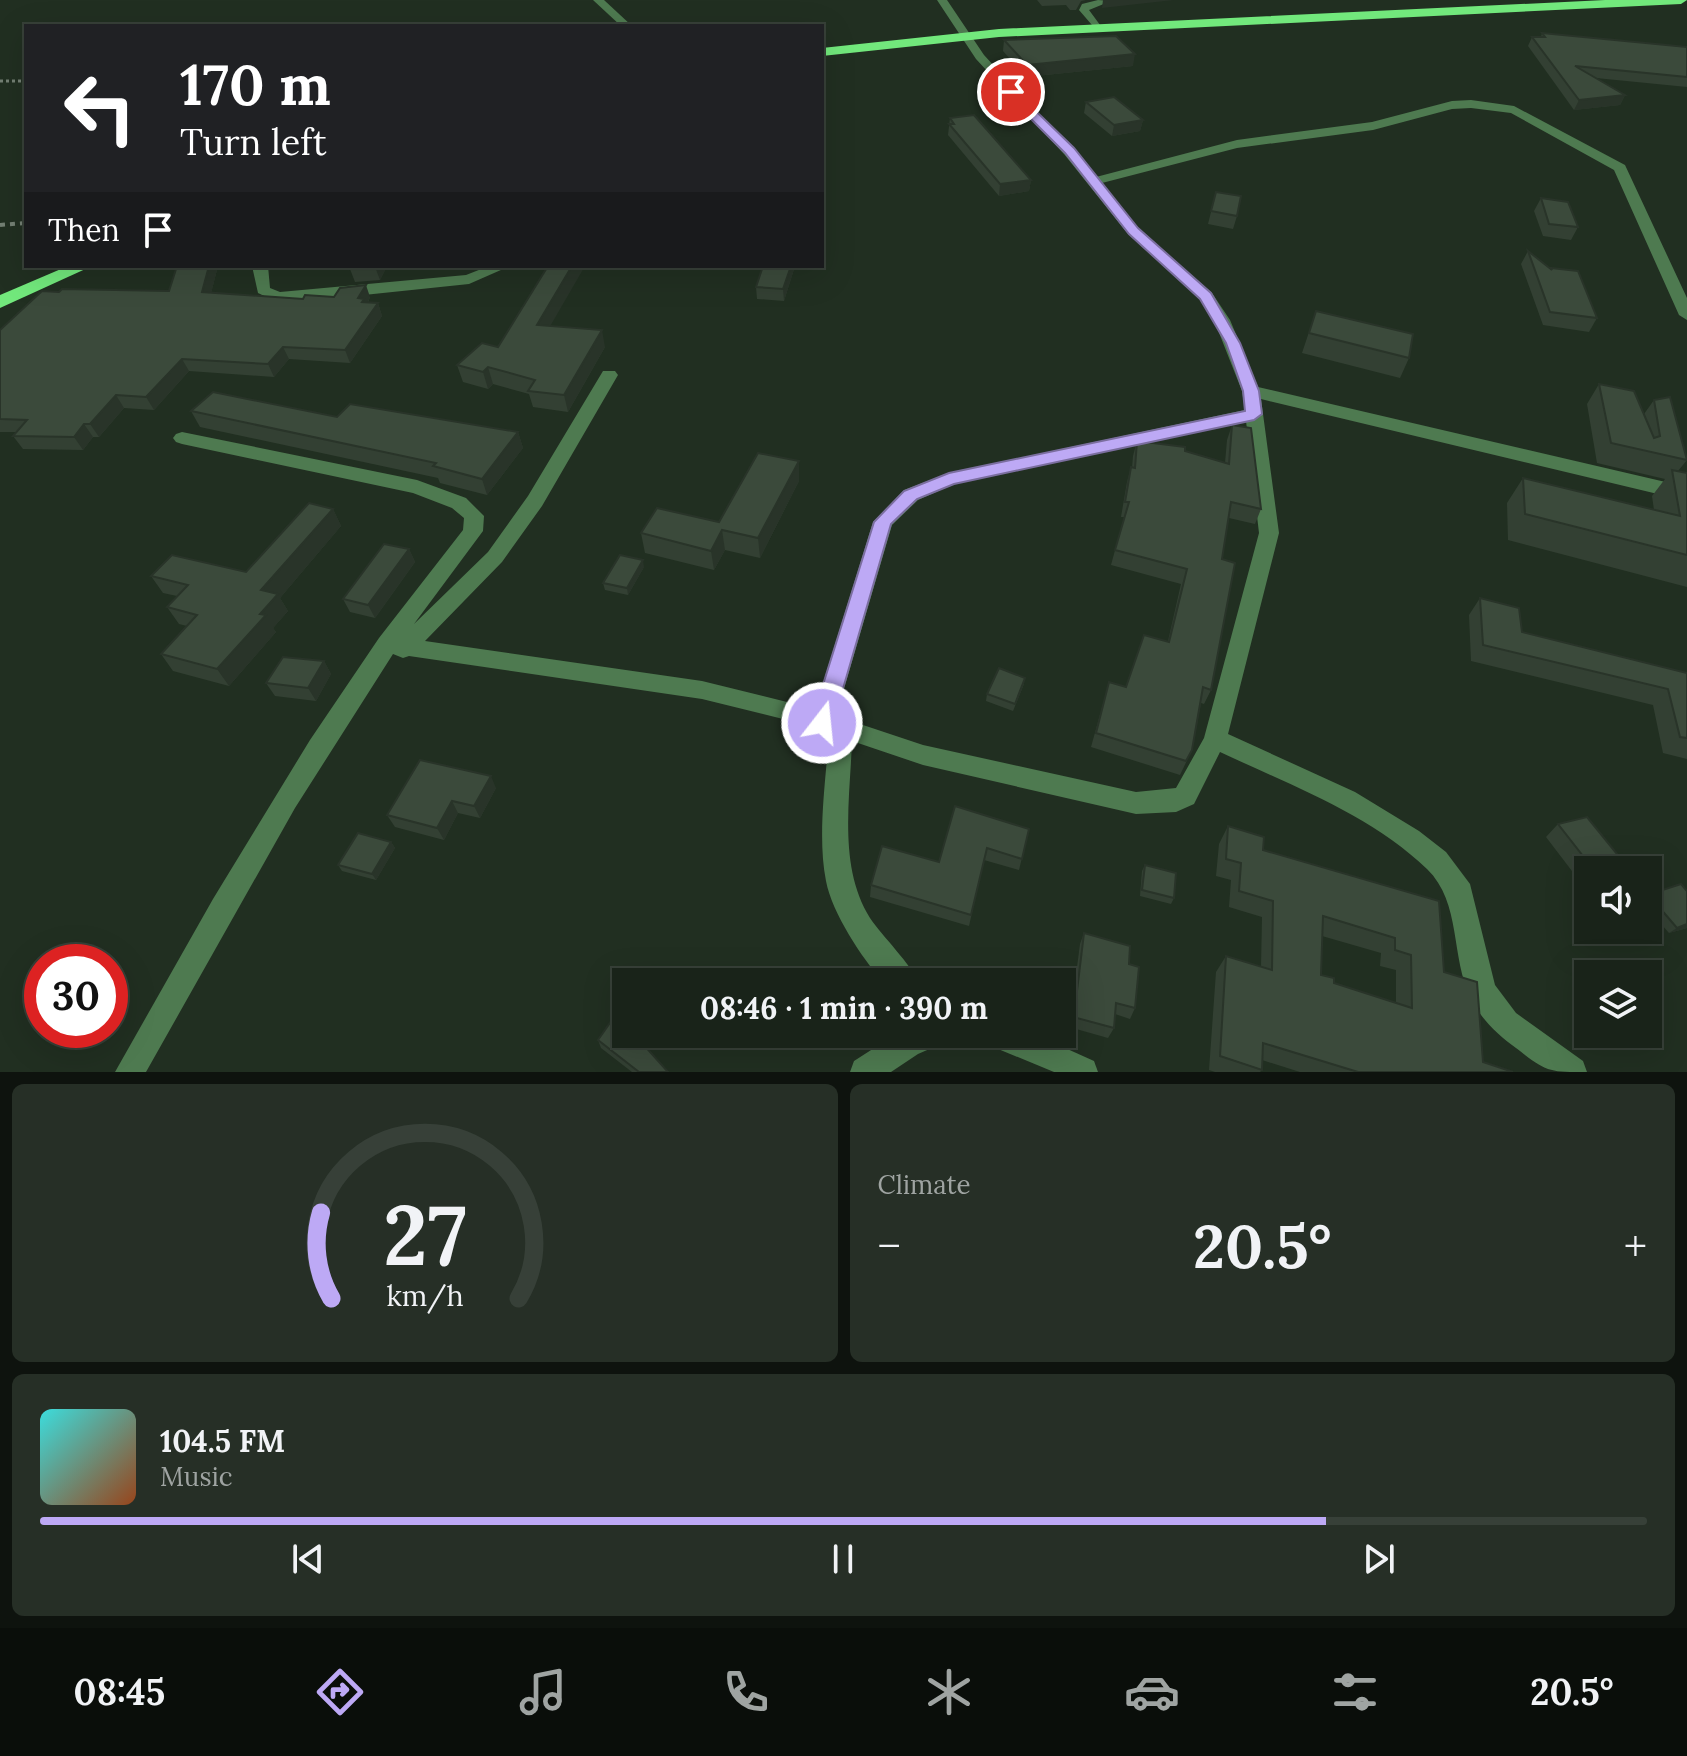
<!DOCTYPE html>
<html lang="en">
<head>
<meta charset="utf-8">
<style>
  :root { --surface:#192319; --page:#262f26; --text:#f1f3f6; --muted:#9fa4a2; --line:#374038; --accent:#bda9f5 }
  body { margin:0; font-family:Lora,serif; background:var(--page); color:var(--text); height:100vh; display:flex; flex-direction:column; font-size:30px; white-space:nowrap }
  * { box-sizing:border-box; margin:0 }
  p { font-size:26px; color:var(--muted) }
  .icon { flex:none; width:44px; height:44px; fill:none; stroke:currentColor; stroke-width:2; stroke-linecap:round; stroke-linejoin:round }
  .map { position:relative; height:1072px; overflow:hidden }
  .panel { display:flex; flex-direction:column; gap:12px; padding:12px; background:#0e130e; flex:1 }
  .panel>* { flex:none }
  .guide { position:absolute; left:24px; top:24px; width:800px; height:244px; border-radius:0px; box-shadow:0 8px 32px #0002,0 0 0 2px var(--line); background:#202124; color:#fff; overflow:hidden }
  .buttons { position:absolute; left:1574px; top:856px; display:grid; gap:16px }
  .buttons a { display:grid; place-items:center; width:88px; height:88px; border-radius:0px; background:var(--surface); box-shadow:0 8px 32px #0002,0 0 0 2px var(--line); font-size:40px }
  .speed { position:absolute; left:24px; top:944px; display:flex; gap:16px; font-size:40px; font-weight:700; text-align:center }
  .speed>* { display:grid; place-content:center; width:104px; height:104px; border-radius:50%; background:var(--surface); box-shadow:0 8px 32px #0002,0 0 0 2px var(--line); line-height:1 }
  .speed .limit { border:12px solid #d22; background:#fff; color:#111 }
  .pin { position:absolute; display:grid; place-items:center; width:68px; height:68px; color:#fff; margin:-34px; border:4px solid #fff; border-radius:50%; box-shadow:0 2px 8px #0007 }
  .me { position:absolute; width:88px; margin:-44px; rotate:16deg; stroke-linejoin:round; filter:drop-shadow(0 0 6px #0008) }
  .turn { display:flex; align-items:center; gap:28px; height:168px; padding:0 24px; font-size:36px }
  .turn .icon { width:104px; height:104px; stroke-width:2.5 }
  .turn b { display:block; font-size:56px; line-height:68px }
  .then { display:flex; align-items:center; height:76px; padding:0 24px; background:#0003; gap:16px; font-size:30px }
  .big { font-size:60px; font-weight:800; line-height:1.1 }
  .panel .tile { flex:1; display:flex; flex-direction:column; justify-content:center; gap:12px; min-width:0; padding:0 28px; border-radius:12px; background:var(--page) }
  .panel .dial { align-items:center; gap:0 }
  .dial svg { height:208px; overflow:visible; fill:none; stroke:var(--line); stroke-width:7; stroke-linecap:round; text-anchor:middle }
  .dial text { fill:var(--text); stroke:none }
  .song { display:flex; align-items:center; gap:24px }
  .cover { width:96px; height:96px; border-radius:12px; background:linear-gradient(135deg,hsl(180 70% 55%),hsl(20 70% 35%)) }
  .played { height:8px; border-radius:4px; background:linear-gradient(90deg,var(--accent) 80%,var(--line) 80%) }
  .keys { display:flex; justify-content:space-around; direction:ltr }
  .heat { display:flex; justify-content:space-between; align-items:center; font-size:44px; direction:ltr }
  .panel .tiles { flex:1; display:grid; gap:12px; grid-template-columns:1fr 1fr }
  .tile:last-child { grid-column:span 2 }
  .trip { position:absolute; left:612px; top:968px; width:464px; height:80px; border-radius:0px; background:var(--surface); box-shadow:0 8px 32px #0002,0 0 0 2px var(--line); font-weight:800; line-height:80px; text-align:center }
  .tabs { display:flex; height:128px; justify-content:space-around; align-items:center; background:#0a0e0a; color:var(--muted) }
  .tabs .icon { width:56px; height:56px }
  .tabs .selected { color:var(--accent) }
  .tabs b { font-size:36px; color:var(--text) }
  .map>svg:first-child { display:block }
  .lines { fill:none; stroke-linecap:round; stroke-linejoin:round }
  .path-far1 { stroke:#737f73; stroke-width:3; stroke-dasharray:3 3; stroke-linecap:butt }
  .path { stroke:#737f73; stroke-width:4; stroke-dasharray:5 5; stroke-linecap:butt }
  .minor { fill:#4e7a50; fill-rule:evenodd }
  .highway { fill:#72e87c; fill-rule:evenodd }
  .wall { fill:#334033; fill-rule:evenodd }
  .shaded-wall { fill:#293429 }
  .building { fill:#3b4a3b; stroke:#293429; stroke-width:2; fill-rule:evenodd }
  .route { fill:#bda9f5; stroke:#7b6e9f; stroke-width:2 }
</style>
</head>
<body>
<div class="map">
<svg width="1687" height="1072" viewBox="0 0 1687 1072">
  <rect width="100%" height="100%" fill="#212f21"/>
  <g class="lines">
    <path class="path-far1" d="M0,81H26"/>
    <path class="path" d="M0,225L26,223"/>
    <g class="minor">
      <path d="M593,0H604L632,26H621Z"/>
      <path d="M937,0H947L984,55L1096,177L1237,140L1372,122L1452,101L1471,100L1514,106L1625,165L1687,298V320L1679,315L1614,170L1511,113L1471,108L1452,109L1373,130L1237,148L1102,183L1138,228L1212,293L1230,320L1258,387L1687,487V501L1261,399L1279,533L1228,734L1355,792L1419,831L1446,852L1470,884L1495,985L1516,1013L1583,1061L1587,1072C1548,1072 1547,1072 1516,1048C1498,1035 1481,1019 1471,999C1450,957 1462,903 1427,869C1370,814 1290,785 1220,752L1194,804L1176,812L1136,814L923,765L852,741C850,799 838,867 870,918C883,937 911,964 918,982H883C862,958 832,913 826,881C817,836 826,779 829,734L791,721L702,699L409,656L403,658L393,654L295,808L146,1072H115L213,899L310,740L379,638L463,530L464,518L452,508L413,493L182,444L176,442L173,438L176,434L182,432L417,480L466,498L484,516L483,531L414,624L488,552L528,496L603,371H615L618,375L542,506L502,562L425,641L702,681L815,709L873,522L904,490L949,473L1245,410L1242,391L1214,320L1200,299L1128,234L1064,154L976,59ZM1246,421L1259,533L1204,738L1176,788L1136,792L923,745L836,716L892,525L918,500L954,484Z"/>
      <path d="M1098,0L1111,1L1089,10L1103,29L1098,32L1079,10L1082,4Z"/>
      <path d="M252,266H268L270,288L280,292L466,275L489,266H510L469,284L297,302H277L258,293Z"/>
      <path d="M896,1034H946L941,1044L918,1054L891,1072H850L854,1061Z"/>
      <path d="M981,1034H1034L1094,1061L1098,1072H1054L986,1044Z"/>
    </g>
    <g class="highway">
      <path d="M1605,0H1687L1681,4L999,37L822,56V48L999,29Z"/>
      <path d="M68,266H92L0,308V295Z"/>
    </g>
  </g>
  <g class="wall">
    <path d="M1037,0H1086L1081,1L1076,10H1070L1066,5L1042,6Z"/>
    <path d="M1542,33L1687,47V87L1596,78L1625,95L1620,105L1574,110L1528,46L1532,37H1541Z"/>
    <path d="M1004,40L1133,66L1026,77L1003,51Z"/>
    <path d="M1086,102L1143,120L1140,131L1112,136L1084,113Z"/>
    <path d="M950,118L1031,180L1029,191L999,196L948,135Z"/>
    <path d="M1216,192L1237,216L1233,229L1208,224Z"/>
    <path d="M1541,198L1578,227L1571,240L1543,236L1534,211Z"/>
    <path d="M1528,251L1551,269L1597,318L1589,332L1543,325L1521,264Z"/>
    <path d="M177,266H218L211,293L303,299L370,297L368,303H378L382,316L350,363L289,359L274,377L189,371L154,410L124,408L99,437H93L83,450L23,449L13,436L17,432H0V330L169,291Z"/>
    <path d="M387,266L380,280L355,282L350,269Z"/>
    <path d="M795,266L784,301L757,299L756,287Z"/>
    <path d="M1316,311L1409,358L1400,378L1302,353Z"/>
    <path d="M550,326L605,347L568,412L533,407L529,394L493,384L488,389L463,382L457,365L498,347Z"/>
    <path d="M1599,384L1644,414L1654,400L1687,460L1678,471L1687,473V587L1508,540L1507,503L1523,478L1654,510L1652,496L1665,479L1597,463L1587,404Z"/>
    <path d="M191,411L337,417L518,432L523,448L487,495L440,483L438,478L200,427Z"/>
    <path d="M1232,425L1261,509L1255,524L1229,518L1222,559L1211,690L1204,704L1201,703L1192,750L1180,775L1091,747L1109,682L1126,687L1168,641L1181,584L1111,565L1124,517H1121L1127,482L1131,467L1132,468L1133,456L1137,441L1185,451L1225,463L1227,440Z"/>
    <path d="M799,461V481L760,558L725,550L714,570L645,553L641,533L719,522Z"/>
    <path d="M333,509L341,526L280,598L288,611L273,628L276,632L229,686L173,671L161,654L187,626L179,624L167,607L177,596L163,593L151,576L246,572Z"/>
    <path d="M409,549L415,562L375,618L350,612L343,599Z"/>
    <path d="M644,567L628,595L605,590L603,583Z"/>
    <path d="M1480,598L1522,632L1687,673V759L1663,753L1653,705L1471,661L1469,615Z"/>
    <path d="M324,661L331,674L316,701L275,696L266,683Z"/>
    <path d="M1024,684L1013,711L986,701L987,694Z"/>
    <path d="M496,788L480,818L458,813L444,840L395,827L387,815Z"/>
    <path d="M1558,824L1630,870H1588V892L1546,837Z"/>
    <path d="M1228,826L1263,850L1439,901L1444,972L1483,1062L1513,1072H1300L1262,1060V1070L1260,1072H1215L1209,1070L1216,972L1226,956L1261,967L1262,917L1229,907L1231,880L1216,876L1219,844ZM1322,936L1381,953L1380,966L1396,970V1003L1334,983L1321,975Z"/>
    <path d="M1029,829L1019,870L984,860L969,926L870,897L871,885Z"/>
    <path d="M391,842L395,848L376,880L342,871L338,865Z"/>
    <path d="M1145,865L1174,898L1171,904L1140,896L1142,871Z"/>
    <path d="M1648,892L1687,928L1669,933L1648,909Z"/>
    <path d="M1084,933L1129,964L1135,1008L1130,1019L1115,1014L1114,1028L1108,1038L1062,1025V986L1074,990L1080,944Z"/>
    <path d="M598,1040L668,1072H632L601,1048Z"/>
  </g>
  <g class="shaded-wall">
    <path d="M1103,0H1174L1102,8Z"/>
    <path d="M1135,54L1133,66L1026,77L1027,65Z"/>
    <path d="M1625,95L1620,105L1574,110L1579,100Z"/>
    <path d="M1143,120L1140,131L1112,136L1114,125Z"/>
    <path d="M1031,180L1029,191L999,196L1000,184Z"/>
    <path d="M209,266H218L208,305L202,292Z"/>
    <path d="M375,266H387L380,280L375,267Z"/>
    <path d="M572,266H585L541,342L537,325Z"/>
    <path d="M791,266H795L784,301L783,289Z"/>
    <path d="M366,285L370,297L367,304L369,311L358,298Z"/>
    <path d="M378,303L382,316L350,363L345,350Z"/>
    <path d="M602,330L605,347L568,412L564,395Z"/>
    <path d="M283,347L289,359L274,377L268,364Z"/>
    <path d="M182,359L189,371L154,410L146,397Z"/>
    <path d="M488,367L493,384L488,389L483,372Z"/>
    <path d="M116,395L124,408L99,437L90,424Z"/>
    <path d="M84,424L93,437L83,450L74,437Z"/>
    <path d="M518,432L523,448L487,495L482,479Z"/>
    <path d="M799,461V481L760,558L758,538Z"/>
    <path d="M333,509L341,526L280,598L288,611L273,628L276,632L229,686L217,669L260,614L261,590Z"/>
    <path d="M722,530L725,550L714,570L711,551Z"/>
    <path d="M409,549L415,562L375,618L368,605Z"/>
    <path d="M643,560L644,567L628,595L627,588Z"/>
    <path d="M324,661L331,674L316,701L308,688Z"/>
    <path d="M491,776L496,788L480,818L474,806Z"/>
    <path d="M452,801L458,813L444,840L437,828Z"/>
    <path d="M391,842L395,848L376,880L372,874Z"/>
    <path d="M1687,924V928L1669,933L1677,928Z"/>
  </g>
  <g class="building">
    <path d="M1542,33L1687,47V77L1575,66L1625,95L1579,100L1532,37H1545Z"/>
    <path d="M1116,36L1135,54L1027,65L1004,40Z"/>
    <path d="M1114,97L1143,120L1114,125L1086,102Z"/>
    <path d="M974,115L1031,180L1000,184L949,124H954L950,118Z"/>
    <path d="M1216,192L1241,196L1237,216L1211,211Z"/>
    <path d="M1541,198L1568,202L1578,227L1549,224Z"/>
    <path d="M1528,251L1552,270L1551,268L1578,271L1597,318L1550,312Z"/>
    <path d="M177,266H209L202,292L303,299L305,295L334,297L340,288L366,285L358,298L364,299L362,302L378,303L345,350L283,347L268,364L182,359L146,397L116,395L90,424H84L74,437L13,436L27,420L0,419V330L42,291L59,292L62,289L169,291Z"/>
    <path d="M352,266H375L350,269Z"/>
    <path d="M548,266H572L537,325L602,330L564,395L528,391L535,380L488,367L483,372L457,365L482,343L498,347Z"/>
    <path d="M763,266H791L783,289L756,287Z"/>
    <path d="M1316,311L1413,334L1409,358L1309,333Z"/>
    <path d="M1599,384L1634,391L1654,438L1660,436L1654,400L1670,397L1687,460L1611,443Z"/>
    <path d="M213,392L337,417L350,404L518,432L482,479L433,466L436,463L191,411Z"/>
    <path d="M1232,425L1251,428L1261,509L1231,502L1222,559L1235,563L1211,690L1203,687L1192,750L1186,761L1096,733L1109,682L1126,687L1144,635L1169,642L1187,569L1115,550L1129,502H1125L1131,467L1135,468L1137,441L1185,447V451L1229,464Z"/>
    <path d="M758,453L799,461L758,538L722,530L711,551L641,533L657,508L719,522Z"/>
    <path d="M1672,470L1687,473V555L1525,514L1523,478L1680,516Z"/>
    <path d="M309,503L333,509L261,590L278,594L260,614L266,615L217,669L161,654L197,615L167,607L188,585L151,576L172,555L246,572Z"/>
    <path d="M384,544L409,549L368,605L343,599Z"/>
    <path d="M620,555L643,560L627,588L603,583Z"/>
    <path d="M1480,598L1519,608L1522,632L1687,673V738L1680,737L1668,689L1483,645Z"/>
    <path d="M283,657L324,661L308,688L266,683Z"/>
    <path d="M999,668L1025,678L1015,704L987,694Z"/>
    <path d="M420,760L491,776L474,806L452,801L437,828L387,815Z"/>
    <path d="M955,806L1029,829L1022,859L987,848L971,915L871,885L882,846L939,862Z"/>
    <path d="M1587,817L1630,870H1594L1558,824Z"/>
    <path d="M1228,826L1264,837L1263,850L1439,901L1444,972L1477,982L1483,1062L1513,1072H1358L1263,1043L1262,1070L1220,1056L1226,956L1272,970L1273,901L1239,891L1241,863L1226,859ZM1323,916L1395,938V950L1411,955L1412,1008L1334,983V978L1321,975Z"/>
    <path d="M358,833L391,842L372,874L338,865Z"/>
    <path d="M1145,865L1176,873L1174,898L1142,890Z"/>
    <path d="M1681,884L1687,891V924L1677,928L1653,900H1655L1650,894Z"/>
    <path d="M1648,892L1655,900L1648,902Z"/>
    <path d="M1084,933L1130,946L1129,964L1139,967L1135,1008L1116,1003L1114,1028L1062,1014V986L1077,991Z"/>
    <path d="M612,1020L626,1031V1034H630L643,1044L668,1072H639L598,1040Z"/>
  </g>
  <path class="route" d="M1007,90H1014L1074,148L1138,228L1211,293L1240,343L1259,391L1262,414L1254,420L954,484L917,499L891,524L833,723L830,729L822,732L814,729L811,723L874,522L904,491L949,473L1245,411L1243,391L1226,343L1200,299L1129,234L1065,153L1007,95Z"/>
</svg>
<div class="buttons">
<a><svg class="icon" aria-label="sound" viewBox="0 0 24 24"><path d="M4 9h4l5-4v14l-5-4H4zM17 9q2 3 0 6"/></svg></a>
<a><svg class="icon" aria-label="layers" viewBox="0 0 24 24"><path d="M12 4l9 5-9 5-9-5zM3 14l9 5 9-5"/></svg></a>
</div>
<div class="speed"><div class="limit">30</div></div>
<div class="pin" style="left:1011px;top:92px;background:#d93025"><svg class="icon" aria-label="arrive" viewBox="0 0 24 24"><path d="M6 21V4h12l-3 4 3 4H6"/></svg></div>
<svg class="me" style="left:822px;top:723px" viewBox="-20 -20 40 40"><circle r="17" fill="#bda9f5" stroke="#fff" stroke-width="3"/><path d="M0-11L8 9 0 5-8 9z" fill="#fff"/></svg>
<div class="trip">08:46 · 1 min · 390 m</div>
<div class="guide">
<div class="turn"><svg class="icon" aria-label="left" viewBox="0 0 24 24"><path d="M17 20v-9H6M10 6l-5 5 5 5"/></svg><div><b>170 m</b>Turn left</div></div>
<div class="then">Then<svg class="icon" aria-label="arrive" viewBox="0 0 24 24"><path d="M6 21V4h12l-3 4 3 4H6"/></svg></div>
</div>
</div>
<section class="panel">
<div class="tiles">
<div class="tile dial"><svg viewBox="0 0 100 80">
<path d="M14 69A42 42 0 1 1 86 69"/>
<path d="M14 69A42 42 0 0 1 10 36" stroke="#bda9f5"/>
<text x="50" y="56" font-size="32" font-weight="700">27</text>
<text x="50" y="72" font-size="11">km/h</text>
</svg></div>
<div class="tile"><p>Climate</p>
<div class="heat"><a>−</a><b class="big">20.5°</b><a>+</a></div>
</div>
<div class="tile">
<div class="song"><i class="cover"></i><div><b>104.5 FM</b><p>Music</p></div></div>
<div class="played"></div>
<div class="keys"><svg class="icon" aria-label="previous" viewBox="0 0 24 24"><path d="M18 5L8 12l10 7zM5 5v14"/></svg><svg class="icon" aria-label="pause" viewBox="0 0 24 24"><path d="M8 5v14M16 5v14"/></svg><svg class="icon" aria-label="next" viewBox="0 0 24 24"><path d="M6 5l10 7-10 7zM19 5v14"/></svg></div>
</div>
</div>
</section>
<nav class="tabs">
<b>08:45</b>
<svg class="icon selected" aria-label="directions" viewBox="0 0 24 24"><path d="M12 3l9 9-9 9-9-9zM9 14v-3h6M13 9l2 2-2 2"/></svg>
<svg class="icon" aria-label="music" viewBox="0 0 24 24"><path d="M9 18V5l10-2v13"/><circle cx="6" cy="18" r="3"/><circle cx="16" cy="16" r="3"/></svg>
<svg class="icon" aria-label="phone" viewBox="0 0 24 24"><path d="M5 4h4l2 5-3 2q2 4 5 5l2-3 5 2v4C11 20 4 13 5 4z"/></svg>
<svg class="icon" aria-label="climate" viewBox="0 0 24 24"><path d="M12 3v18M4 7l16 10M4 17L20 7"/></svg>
<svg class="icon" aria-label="car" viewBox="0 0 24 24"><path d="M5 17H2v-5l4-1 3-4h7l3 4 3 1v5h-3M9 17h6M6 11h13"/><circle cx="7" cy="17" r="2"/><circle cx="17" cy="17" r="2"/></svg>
<svg class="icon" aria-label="filters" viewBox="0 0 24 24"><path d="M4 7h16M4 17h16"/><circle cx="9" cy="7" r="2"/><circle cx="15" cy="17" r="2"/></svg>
<b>20.5°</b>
</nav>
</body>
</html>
